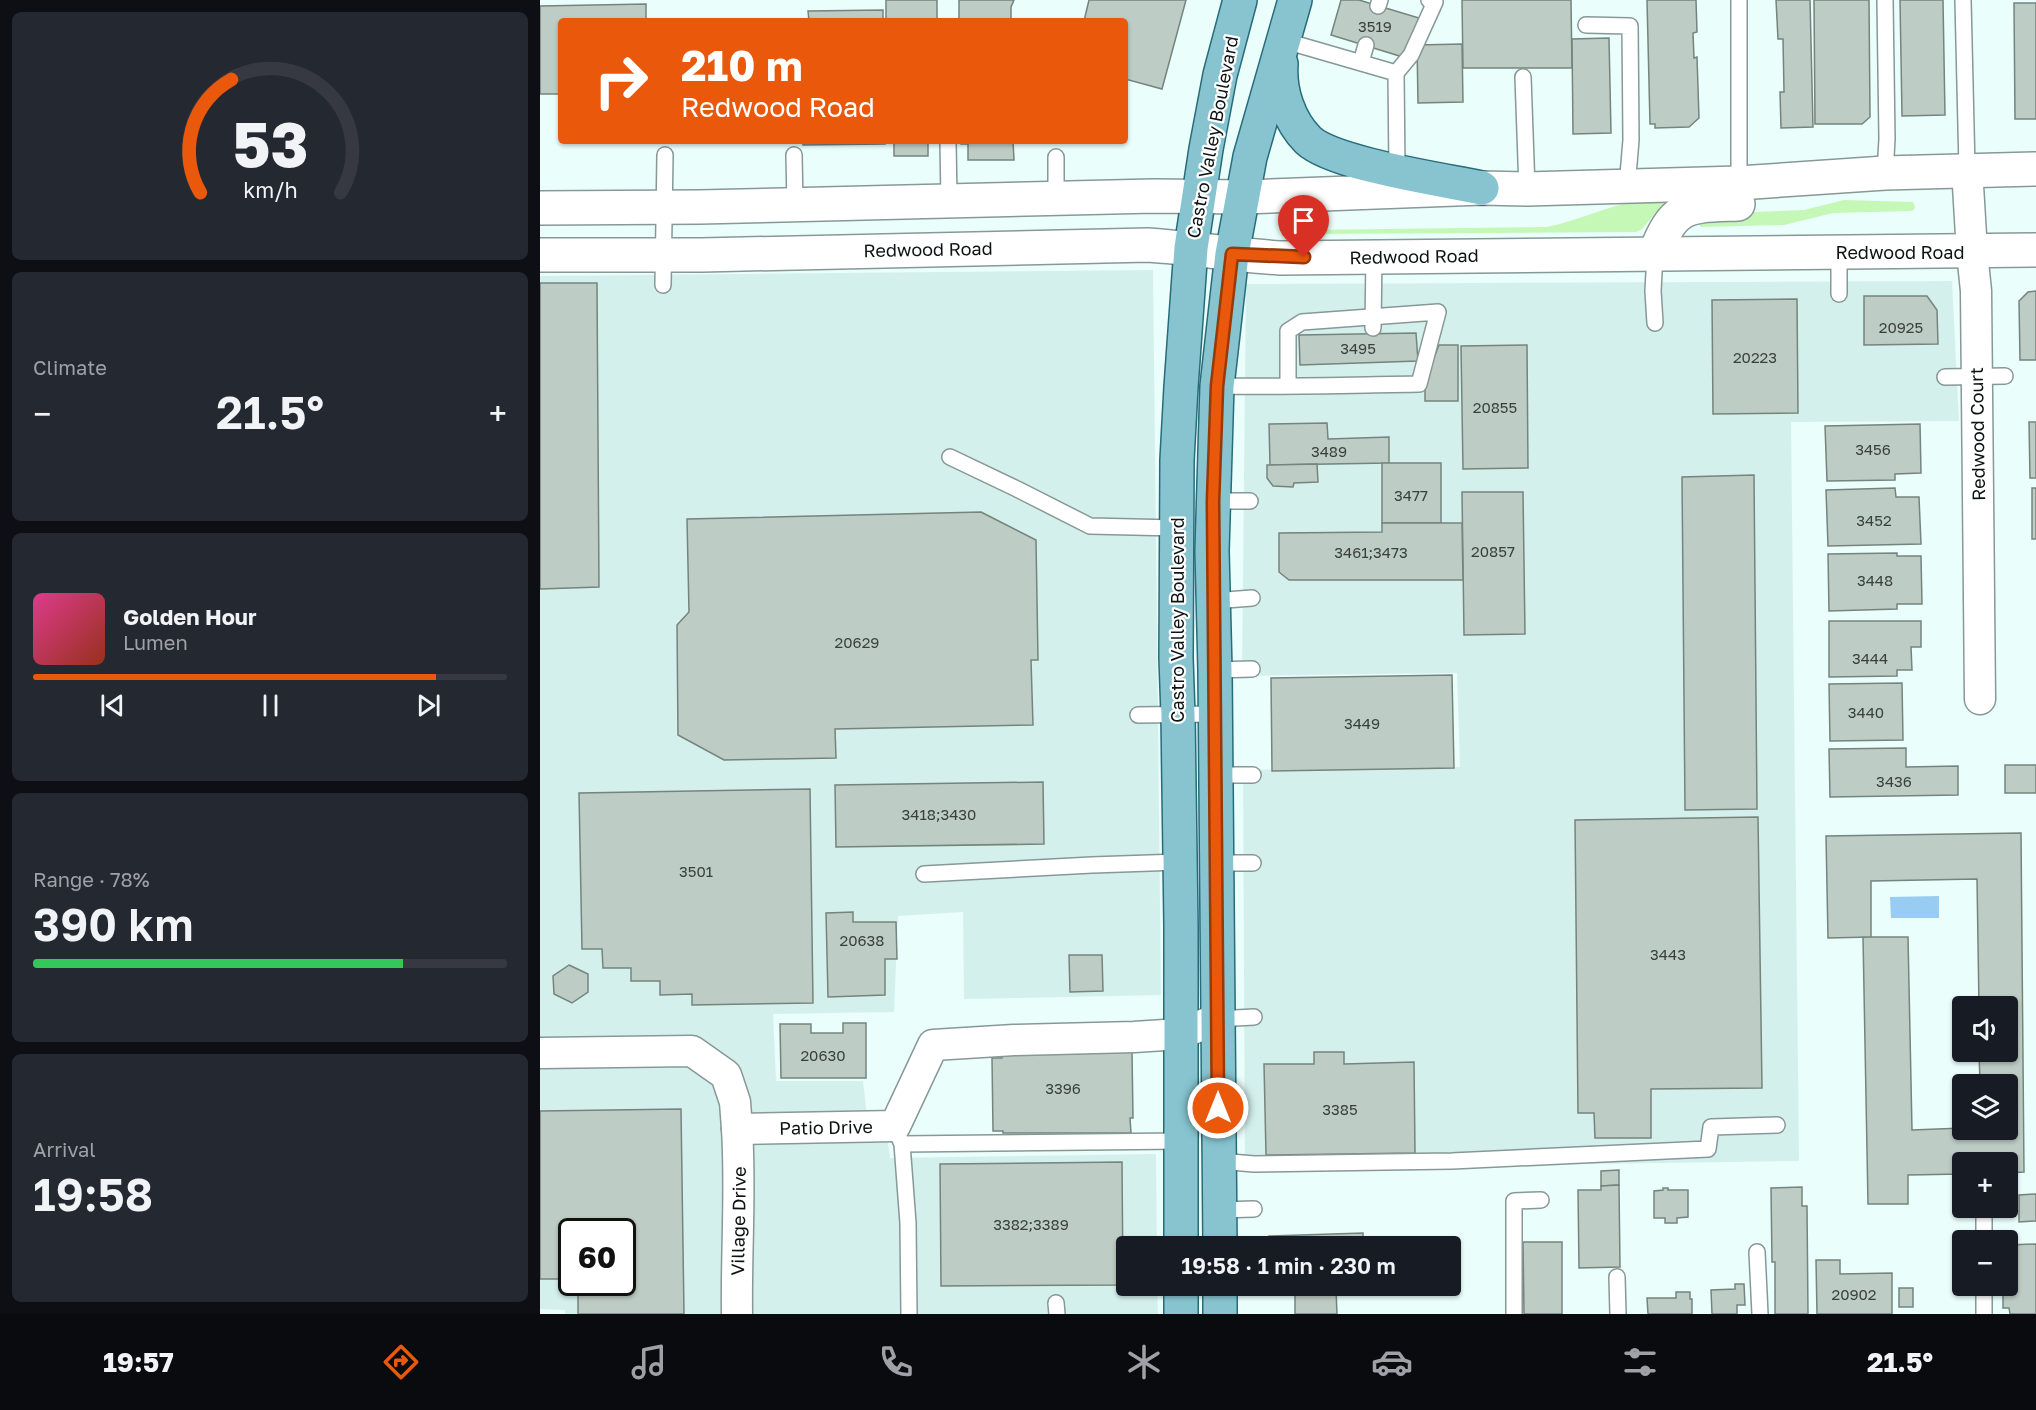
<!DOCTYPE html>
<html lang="en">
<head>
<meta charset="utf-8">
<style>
  :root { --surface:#171b24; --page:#242831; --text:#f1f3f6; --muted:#9ea1a6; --line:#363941; --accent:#ea580c }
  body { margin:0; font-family:"Golos Text",sans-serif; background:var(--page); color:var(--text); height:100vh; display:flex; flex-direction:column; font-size:22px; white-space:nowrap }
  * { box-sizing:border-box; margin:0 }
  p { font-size:20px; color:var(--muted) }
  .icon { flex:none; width:33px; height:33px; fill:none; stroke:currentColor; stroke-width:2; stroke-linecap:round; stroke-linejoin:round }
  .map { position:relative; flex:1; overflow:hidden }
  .panel { display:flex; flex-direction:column; gap:12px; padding:12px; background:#0d0f14; width:540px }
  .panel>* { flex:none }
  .top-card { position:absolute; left:18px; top:18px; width:570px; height:126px; border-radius:6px; box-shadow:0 2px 4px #0004; background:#ea580c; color:#fff; overflow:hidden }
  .tools { position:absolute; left:1412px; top:996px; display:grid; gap:12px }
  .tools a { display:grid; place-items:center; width:66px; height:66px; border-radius:6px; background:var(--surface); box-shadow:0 2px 4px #0004; font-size:30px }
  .speed { position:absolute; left:18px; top:1218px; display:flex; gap:12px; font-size:30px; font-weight:700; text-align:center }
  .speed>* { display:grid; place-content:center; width:78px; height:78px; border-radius:50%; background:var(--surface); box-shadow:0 2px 4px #0004; line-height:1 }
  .speed .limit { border:3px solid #111; border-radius:9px; background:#fff; color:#111 }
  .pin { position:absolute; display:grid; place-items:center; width:51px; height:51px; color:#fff; margin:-62px -26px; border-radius:50% 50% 50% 0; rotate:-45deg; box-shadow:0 0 6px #0007 }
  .pin .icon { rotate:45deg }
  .me { position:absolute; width:66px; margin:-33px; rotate:0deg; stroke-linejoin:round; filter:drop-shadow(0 0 4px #0008) }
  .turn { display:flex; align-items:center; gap:21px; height:126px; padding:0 24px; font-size:27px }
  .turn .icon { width:78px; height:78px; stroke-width:2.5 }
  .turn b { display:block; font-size:42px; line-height:51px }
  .big { font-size:45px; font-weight:600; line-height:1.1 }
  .panel .tile { flex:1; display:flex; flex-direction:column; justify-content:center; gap:9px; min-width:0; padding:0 21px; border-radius:9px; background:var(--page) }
  .panel .dial { align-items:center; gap:0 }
  .dial svg { height:156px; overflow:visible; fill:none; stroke:var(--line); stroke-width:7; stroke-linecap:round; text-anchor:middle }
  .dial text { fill:var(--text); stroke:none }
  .song { display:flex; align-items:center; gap:18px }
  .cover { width:72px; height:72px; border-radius:9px; background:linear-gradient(135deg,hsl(330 70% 55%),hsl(10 70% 35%)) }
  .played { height:6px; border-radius:3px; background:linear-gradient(90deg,var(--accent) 85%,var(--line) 85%) }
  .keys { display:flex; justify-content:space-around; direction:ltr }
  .heat { display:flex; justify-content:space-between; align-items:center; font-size:33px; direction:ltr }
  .charge { height:9px; border-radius:4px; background:linear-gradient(90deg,#34c759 78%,var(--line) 0) }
  .trip { position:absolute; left:576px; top:1236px; width:345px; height:60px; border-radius:6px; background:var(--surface); box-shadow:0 2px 4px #0004; font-weight:600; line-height:60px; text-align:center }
  .dock { display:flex; height:96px; justify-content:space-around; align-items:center; background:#090b0e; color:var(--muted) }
  .dock .icon { width:42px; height:42px }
  .dock .on { color:var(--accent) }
  .dock b { font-size:27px; color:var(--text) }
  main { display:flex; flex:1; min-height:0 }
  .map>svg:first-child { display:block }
  .built { fill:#d4f0ed; fill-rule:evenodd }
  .green { fill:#c5f7b7 }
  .water { fill:#98ccf3 }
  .building { fill:#bdccc4; stroke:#75847c; stroke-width:1.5 }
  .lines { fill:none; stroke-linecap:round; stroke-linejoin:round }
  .service-casing { stroke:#879897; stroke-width:18 }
  .minor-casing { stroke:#879897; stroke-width:33 }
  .secondary-casing { stroke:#879897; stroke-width:36 }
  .primary-casing { stroke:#286c7a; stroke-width:36 }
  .service { stroke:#fff; stroke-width:15 }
  .minor { stroke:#fff; stroke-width:30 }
  .secondary { stroke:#fff; stroke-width:33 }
  .primary { stroke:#87c4d0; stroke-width:33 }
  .route-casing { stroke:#983908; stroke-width:15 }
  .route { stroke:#ea580c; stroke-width:10 }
  .labels { text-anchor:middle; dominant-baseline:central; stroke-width:4.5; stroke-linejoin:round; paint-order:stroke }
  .number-label { font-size:15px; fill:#39413f }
  .street-label { font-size:18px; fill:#0d1313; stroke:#fff }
</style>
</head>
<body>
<main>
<section class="panel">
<div class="tile dial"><svg viewBox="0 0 100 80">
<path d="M14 69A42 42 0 1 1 86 69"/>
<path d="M14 69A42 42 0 0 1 30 11" stroke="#ea580c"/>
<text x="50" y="56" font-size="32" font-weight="700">53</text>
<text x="50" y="72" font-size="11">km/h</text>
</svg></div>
<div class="tile"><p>Climate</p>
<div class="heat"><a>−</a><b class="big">21.5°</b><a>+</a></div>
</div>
<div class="tile">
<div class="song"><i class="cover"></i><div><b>Golden Hour</b><p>Lumen</p></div></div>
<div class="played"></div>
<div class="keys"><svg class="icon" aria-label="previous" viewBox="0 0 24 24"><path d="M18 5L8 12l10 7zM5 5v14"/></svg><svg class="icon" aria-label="pause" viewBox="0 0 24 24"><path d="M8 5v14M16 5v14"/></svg><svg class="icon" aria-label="next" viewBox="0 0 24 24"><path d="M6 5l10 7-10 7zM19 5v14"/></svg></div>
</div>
<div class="tile"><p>Range · 78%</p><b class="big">390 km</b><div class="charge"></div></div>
<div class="tile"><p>Arrival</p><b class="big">19:58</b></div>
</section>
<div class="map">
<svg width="1496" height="1314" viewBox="0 0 1496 1314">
  <rect width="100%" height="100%" fill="#eafefc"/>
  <g class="built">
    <path d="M613,270L621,995L424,999L423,912L358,916L354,1012L233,1014L236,1081H323L330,1143H348L350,1158L616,1154L617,1246H586V1286H617L618,1314H25V1310L0,1309V276ZM32,1232H82V1282H32Z"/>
    <path d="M1412,281L1419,421L1251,422L1259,1161L705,1169L703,770L920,767L917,673L702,676L706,284Z"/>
  </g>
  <g class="green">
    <path d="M1304,200L1373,202L1375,207L1374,210L1370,211L1293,213L1244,225L1161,227L1159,224V220L1188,213L1264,210Z"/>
    <path d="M1096,201H1122L1124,203L1102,229L1096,232L768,234V230L1007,227C1037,221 1065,207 1096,201Z"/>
  </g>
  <path class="water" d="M1399,896V918H1351L1350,897Z"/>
  <g class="building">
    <rect x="346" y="0" width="51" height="21"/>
    <path d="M419,0H474L471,7V21H419Z"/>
    <path d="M549,0H646L622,89L585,79V21H544Z"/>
    <path d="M801,0H819L879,18L866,58L791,35Z"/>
    <path d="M922,0H1031L1032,68H923Z"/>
    <path d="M1107,0H1156L1157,32L1153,33L1154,58L1157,57L1159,118L1149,127L1115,128V124H1110Z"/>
    <path d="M1236,0H1270L1273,127L1241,128L1240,92H1244L1243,39H1238Z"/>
    <path d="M1274,0H1329L1330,117L1322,124H1275Z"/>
    <path d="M1360,0H1403L1405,115L1362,116Z"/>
    <path d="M1474,3H1496V119H1475Z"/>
    <path d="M106,4V21H21V94H0V6Z"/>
    <path d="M343,10V21H269L268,11Z"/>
    <path d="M1069,38L1071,133L1033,134L1032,39Z"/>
    <path d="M922,44L923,102L878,103L877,45Z"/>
    <path d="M263,141H345V144L263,145Z"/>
    <path d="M347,141H388V156H354V143H347Z"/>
    <path d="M421,141H473L474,160H428V144H421Z"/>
    <path d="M0,283H57L59,587L0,589Z"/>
    <path d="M1496,291V360H1480L1479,301L1488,292Z"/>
    <path d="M1324,296H1387L1397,310L1398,344L1324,345Z"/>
    <path d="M1257,299L1258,413L1173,414L1172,300Z"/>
    <path d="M876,333L878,361L760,365L759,335Z"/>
    <path d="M899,345H918V401H885V381Z"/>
    <path d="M987,345L988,468L923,469L921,346Z"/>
    <path d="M1489,422H1496V478H1490Z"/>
    <path d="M787,423L788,439L849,437V463L730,465L729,424Z"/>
    <path d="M1380,424L1381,473L1355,474V480L1287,481L1285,426Z"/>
    <rect x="842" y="463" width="59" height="60"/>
    <path d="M777,464L778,482L754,483L753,487L733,486L727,478V465Z"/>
    <path d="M1214,475L1217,809L1145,810L1142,477Z"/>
    <path d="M1355,488L1356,497H1379L1381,544L1288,546L1286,490Z"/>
    <rect x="1492" y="488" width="4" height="51"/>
    <path d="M922,492H983L985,634L924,635Z"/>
    <path d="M441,512L496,540L498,660H491L493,725L295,729L296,758L184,760L138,735L137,625L149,612L147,519Z"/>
    <path d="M842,523H922L923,580H749L739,572V533L842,532Z"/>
    <path d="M1357,553V556H1381L1382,604H1357V609L1289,611L1288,554Z"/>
    <path d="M1289,621H1381V647H1371L1372,670H1357V676L1289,677Z"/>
    <path d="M912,675L914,768L732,771L731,678Z"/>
    <path d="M1362,683L1363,740L1290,741L1289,684Z"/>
    <path d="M1366,748V767L1418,766V795L1290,797L1289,749Z"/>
    <rect x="1465" y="765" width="31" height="28"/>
    <path d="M503,782L504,844L296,847L295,785Z"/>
    <path d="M270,789L273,1003L152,1005V994L120,995V981H91V968H63L62,949H42L39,793Z"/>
    <path d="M1218,817L1222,1088L1111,1089V1138H1055L1054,1113H1038L1035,820Z"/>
    <path d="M1481,833L1484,1172L1467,1173V1162H1422V1174L1368,1175V1204H1328L1323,937H1368L1372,1130L1422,1128V1130H1467V1084H1440L1439,1052H1467V1006H1439L1437,879L1331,881V937L1288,938L1286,836Z"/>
    <path d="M313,912V922H356L357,959H345V995L288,997L286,913Z"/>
    <path d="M529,955H562L563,991L530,992Z"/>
    <path d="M29,965L48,974V992L32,1003L14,994L13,976Z"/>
    <path d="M303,1023H326V1078H241L240,1024H271V1033H303Z"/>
    <path d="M539,1052H592L593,1118H590L591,1133H463V1131H453L452,1058H462V1055L539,1054Z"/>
    <path d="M774,1052H804V1064L874,1062L875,1153L726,1155L724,1064H774Z"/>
    <path d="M141,1109L144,1314H38V1282H82V1232H32V1279H0V1111Z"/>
    <path d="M582,1162L583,1285L401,1286L400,1164Z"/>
    <path d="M1079,1170V1185L1061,1186V1171Z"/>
    <path d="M1079,1185L1080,1267L1039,1268L1038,1190H1061V1186Z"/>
    <path d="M1262,1187V1206H1267L1268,1314H1235V1262H1232L1231,1188Z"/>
    <path d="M1123,1188H1128V1190H1148V1217L1137,1218V1223H1125V1218H1114V1191L1123,1190Z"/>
    <path d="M1496,1194V1221L1479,1222V1195Z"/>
    <path d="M823,1233V1246H729V1236Z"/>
    <path d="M983,1242H1022V1314H984Z"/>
    <path d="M1496,1244V1314H1470L1469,1308H1463V1286H1467V1245Z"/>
    <path d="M1276,1260H1300V1274L1352,1273V1314H1277Z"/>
    <path d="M1195,1284H1204L1205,1305H1197V1314H1172L1171,1290L1195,1289Z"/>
    <path d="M731,1286H818V1288L796,1289L797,1314H755V1289L731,1290Z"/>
    <rect x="1359" y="1288" width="14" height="19"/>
    <path d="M1136,1292H1150V1299H1152V1314H1108L1107,1298H1136Z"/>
  </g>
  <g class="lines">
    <g class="service-casing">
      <g id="service">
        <path d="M1199,0V183"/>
        <path d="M1345,0L1347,139L1345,173"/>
        <path d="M1423,0L1427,169"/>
        <path d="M838,6L840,0"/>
        <path d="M1046,25L1090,26L1091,140L1087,187"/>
        <path d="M742,40L856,73L857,170"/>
        <path d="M821,62L826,45"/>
        <path d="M856,73L871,55L895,2L889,0"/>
        <path d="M983,77L987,189"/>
        <path d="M408,141L409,201"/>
        <path d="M254,155L255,205"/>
        <path d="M516,157V199"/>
        <path d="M1299,252V294"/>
        <path d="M123,285L125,155"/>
        <path d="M1115,323L1113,291L1115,254"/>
        <path d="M833,328L834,256"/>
        <path d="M1405,377L1465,376"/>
        <path d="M677,386C744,387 811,385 879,384L898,312L762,322L748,331V386"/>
        <path d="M410,457L477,489L550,526L636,528"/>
        <path d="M673,501H710"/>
        <path d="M673,601L712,598"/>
        <path d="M675,670L712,669"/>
        <path d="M598,715L675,714"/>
        <path d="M675,775H713"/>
        <path d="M676,863H713"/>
        <path d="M384,874L552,865L639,862"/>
        <path d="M677,1019L714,1017"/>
        <path d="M358,1135L362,1144L368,1223L369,1314"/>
        <path d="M362,1144L641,1141"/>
        <path d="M679,1161L714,1164L912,1161L1168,1149L1171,1127L1237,1125"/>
        <path d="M1444,1208V1240"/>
        <path d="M679,1210L714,1209"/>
        <path d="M1217,1252L1220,1314"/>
        <path d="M1077,1277L1078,1314"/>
        <path d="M1444,1286V1314"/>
        <path d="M516,1303L517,1314"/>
        <path d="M974,1314V1201L1001,1200"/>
      </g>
    </g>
    <g class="minor-casing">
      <g id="minor">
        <path d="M1427,169L1432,252L1436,291L1440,699"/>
        <path d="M0,1053L152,1051L186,1075L195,1102L197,1129L355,1126L393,1045L474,1040L594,1037L640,1034L677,1019"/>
        <path d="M197,1314C196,1252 201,1190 197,1129"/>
      </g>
    </g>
    <g class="secondary-casing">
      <g id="secondary">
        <path d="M0,208L160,207L614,196L704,197L942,188L987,189L1199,183L1345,173L1496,169"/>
        <path d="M1115,254C1134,203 1148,206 1198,204"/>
        <path d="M0,255H162L608,245C652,248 696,255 740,258L1496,250"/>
      </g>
    </g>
    <g class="primary-casing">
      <g id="primary">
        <path d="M741,64C739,91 749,121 768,140C793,164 904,180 942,188"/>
        <path d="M641,1246V926L638,715L636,658L637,460L641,387L651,248L666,149L680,75L700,0"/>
        <path d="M680,1246L675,670L672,551L677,386L692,254L710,157L755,0"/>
        <path d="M680,1286V1314"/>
        <path d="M641,1314V1286"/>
      </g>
    </g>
    <use href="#service" class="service"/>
    <use href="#minor" class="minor"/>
    <use href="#secondary" class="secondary"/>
    <use href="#primary" class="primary"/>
  </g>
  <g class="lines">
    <g class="route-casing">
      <path id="route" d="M678,1108L673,501L677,386L692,254L764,257"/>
    </g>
    <use href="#route" class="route"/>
  </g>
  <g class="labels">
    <g class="number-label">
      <text x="835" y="26">3519</text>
      <text x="1361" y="327">20925</text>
      <text x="818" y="348">3495</text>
      <text x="1215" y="357">20223</text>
      <text x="955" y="407">20855</text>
      <text x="1333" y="449">3456</text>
      <text x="789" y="451">3489</text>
      <text x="871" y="495">3477</text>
      <text x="1334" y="520">3452</text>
      <text x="953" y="551">20857</text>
      <text x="831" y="552">3461;3473</text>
      <text x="1335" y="580">3448</text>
      <text x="317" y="642">20629</text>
      <text x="1330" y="658">3444</text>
      <text x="1326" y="712">3440</text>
      <text x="822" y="723">3449</text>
      <text x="1354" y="781">3436</text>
      <text x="399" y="814">3418;3430</text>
      <text x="156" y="871">3501</text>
      <text x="322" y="940">20638</text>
      <text x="1128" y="954">3443</text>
      <text x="283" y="1055">20630</text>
      <text x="523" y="1088">3396</text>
      <text x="800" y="1109">3385</text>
      <text x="491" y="1224">3382;3389</text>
      <text x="1314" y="1294">20902</text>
    </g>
    <g class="street-label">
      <text transform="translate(672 137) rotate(-79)">Castro Valley Boulevard</text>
      <text transform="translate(388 249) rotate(-1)">Redwood Road</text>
      <text x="1360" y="252">Redwood Road</text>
      <text transform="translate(874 256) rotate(-1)">Redwood Road</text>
      <text transform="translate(1437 434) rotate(-91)">Redwood Court</text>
      <text transform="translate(637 620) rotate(-90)">Castro Valley Boulevard</text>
      <text transform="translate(286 1127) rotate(-1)">Patio Drive</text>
      <text transform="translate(198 1221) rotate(-89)">Village Drive</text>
    </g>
  </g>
</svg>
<div class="tools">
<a><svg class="icon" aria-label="sound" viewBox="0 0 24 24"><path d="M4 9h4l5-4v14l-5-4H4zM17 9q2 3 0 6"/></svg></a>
<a><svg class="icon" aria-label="layers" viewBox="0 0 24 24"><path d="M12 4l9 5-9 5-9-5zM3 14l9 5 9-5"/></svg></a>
<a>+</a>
<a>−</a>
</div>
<div class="speed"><div class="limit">60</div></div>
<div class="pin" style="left:764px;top:257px;background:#d93025"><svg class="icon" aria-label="arrive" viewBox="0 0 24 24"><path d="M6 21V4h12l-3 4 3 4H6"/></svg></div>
<svg class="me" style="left:678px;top:1108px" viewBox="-20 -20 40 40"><circle r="17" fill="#ea580c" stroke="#fff" stroke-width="3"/><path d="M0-11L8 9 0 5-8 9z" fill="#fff"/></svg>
<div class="trip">19:58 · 1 min · 230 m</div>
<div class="top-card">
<div class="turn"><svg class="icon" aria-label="right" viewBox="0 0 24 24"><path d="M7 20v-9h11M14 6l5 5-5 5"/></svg><div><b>210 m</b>Redwood Road</div></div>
</div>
</div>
</main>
<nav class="dock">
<b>19:57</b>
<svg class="icon on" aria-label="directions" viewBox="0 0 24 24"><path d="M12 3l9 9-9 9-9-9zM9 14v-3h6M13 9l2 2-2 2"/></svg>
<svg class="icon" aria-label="music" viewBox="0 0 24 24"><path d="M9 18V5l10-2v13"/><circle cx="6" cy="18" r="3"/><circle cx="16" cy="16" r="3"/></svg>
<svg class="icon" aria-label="phone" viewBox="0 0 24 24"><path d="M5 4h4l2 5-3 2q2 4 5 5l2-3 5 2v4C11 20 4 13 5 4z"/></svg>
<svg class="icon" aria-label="climate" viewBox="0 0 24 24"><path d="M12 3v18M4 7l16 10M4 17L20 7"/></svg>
<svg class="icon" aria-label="car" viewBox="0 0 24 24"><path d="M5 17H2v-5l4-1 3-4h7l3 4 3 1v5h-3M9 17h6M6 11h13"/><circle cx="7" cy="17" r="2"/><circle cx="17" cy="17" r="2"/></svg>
<svg class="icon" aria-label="filters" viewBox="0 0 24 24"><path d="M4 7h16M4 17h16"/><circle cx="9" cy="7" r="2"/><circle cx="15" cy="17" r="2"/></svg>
<b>21.5°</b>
</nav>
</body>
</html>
